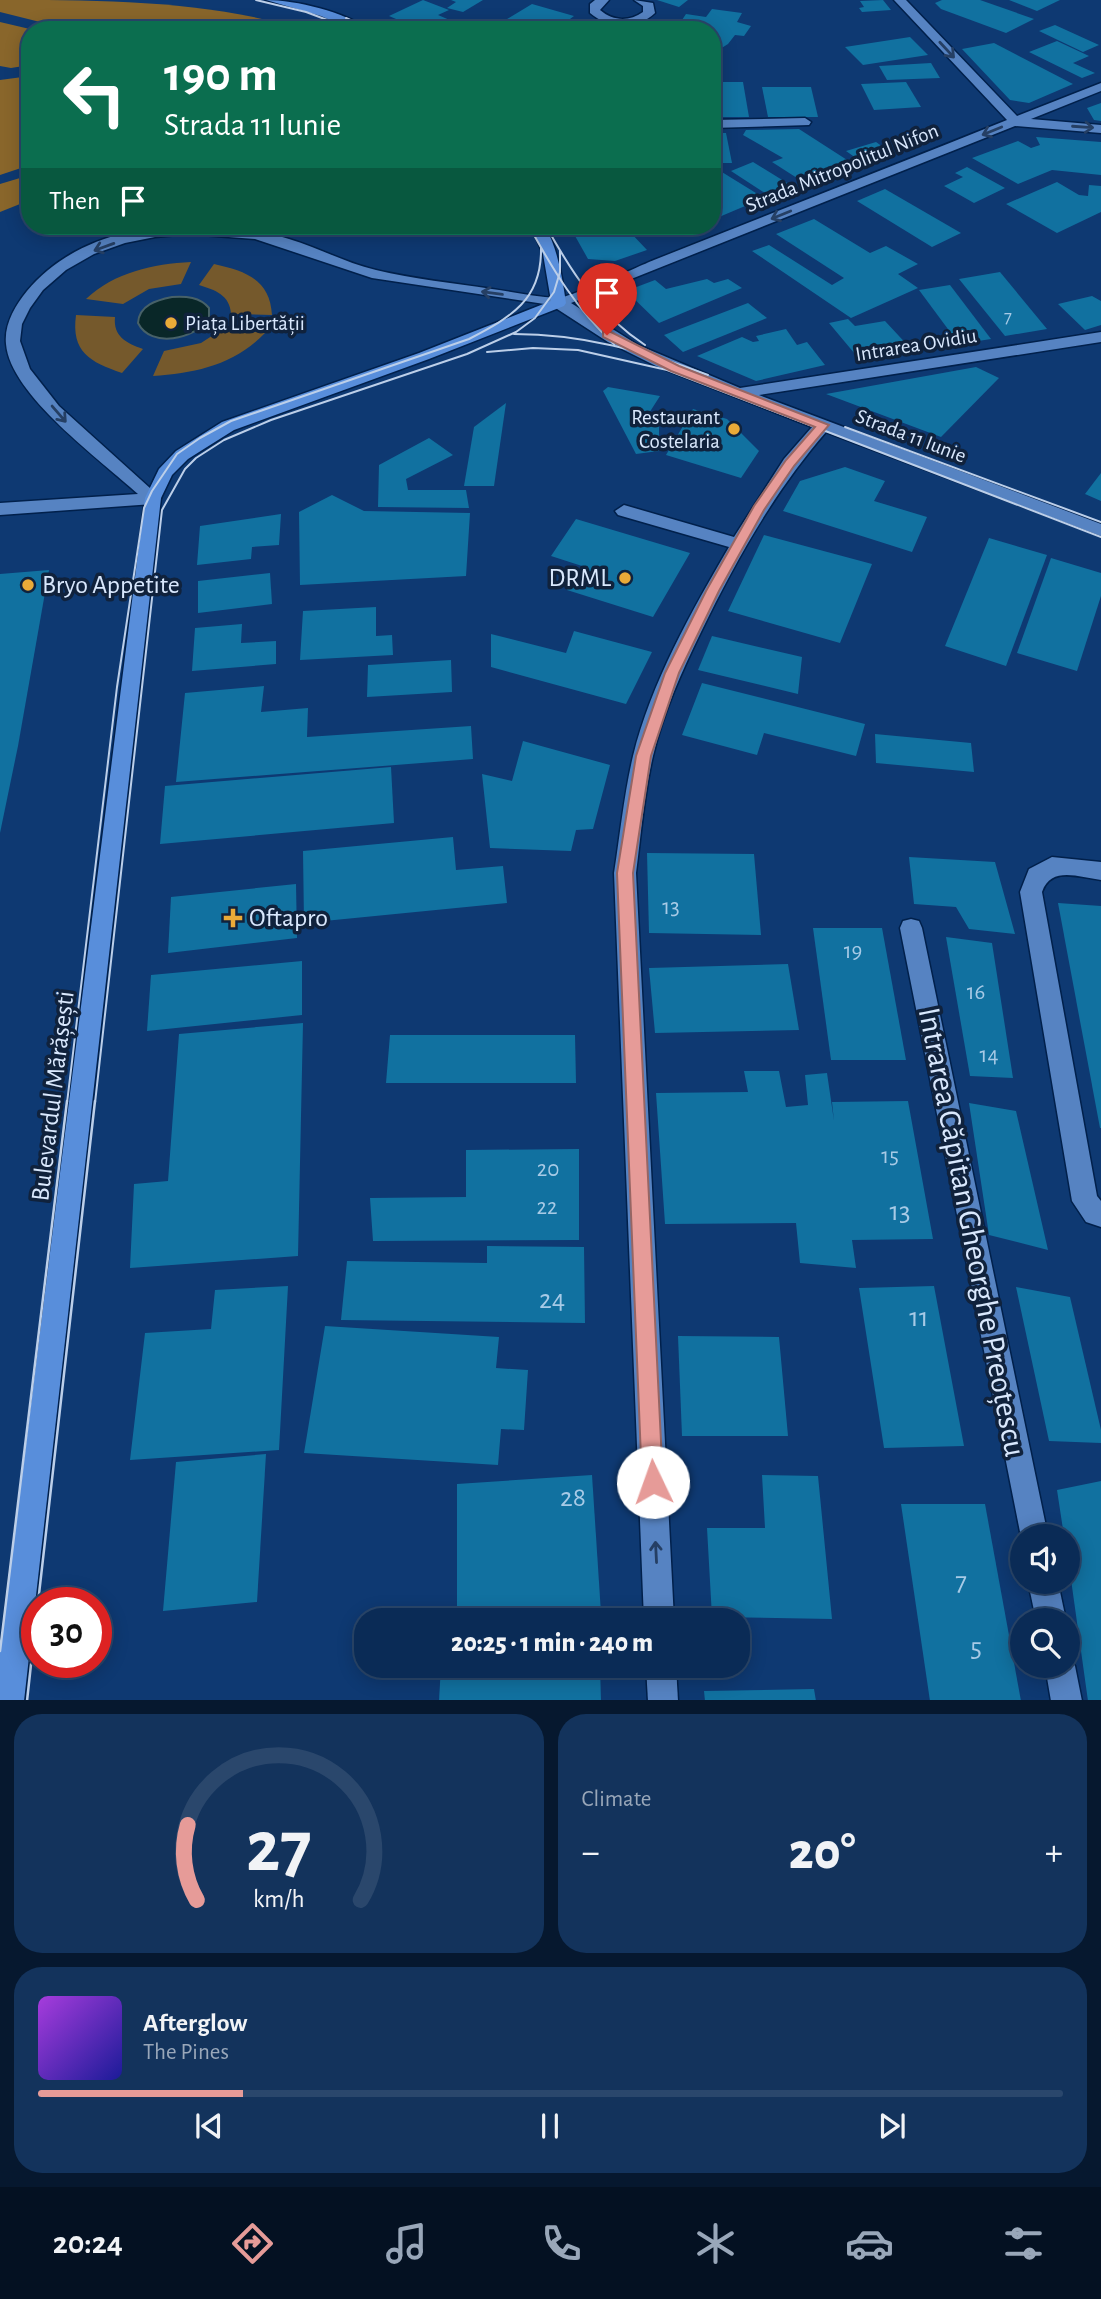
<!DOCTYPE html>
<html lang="en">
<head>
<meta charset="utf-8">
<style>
  :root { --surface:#0a2b56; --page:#13335c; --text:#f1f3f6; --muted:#99a7b9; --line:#2a476c; --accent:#e69b98 }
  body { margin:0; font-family:"Alegreya Sans",sans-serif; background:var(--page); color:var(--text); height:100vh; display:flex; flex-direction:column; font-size:26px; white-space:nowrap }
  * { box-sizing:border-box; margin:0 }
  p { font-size:23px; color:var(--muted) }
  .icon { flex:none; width:38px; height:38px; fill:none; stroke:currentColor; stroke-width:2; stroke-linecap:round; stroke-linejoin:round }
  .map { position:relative; height:1700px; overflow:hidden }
  .side { display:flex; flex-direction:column; gap:14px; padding:14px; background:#06182f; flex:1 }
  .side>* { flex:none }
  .guide { position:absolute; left:21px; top:21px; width:700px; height:214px; border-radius:28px; box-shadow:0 4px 18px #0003,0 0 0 2px var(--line); background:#0b6e4f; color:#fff; overflow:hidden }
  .controls { position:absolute; left:1010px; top:1524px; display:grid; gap:14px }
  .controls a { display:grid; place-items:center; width:70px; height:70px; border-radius:50%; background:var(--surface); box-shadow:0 4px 18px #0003,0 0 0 2px var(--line); font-size:35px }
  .speed { position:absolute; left:21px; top:1587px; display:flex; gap:14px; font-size:35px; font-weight:700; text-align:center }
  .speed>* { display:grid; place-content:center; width:91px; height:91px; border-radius:50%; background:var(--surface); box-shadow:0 4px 18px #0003,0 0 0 2px var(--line); line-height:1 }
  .speed .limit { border:10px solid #d22; background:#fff; color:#111 }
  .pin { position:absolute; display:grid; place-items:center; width:60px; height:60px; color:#fff; margin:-72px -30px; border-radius:50% 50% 50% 0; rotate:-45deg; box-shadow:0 0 7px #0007 }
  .pin .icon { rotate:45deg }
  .me { position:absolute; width:77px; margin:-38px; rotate:357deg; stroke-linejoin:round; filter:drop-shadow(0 0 5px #0008) }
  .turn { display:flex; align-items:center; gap:24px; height:147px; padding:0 28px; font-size:32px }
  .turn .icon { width:91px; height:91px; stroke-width:2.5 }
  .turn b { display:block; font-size:49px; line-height:60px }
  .then { display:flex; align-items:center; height:66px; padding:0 28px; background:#0003; gap:14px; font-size:26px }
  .big { font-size:52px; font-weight:800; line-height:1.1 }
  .side .tile { flex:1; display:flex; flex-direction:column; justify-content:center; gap:10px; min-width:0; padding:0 24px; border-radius:28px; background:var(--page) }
  .side .dial { align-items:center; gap:0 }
  .dial svg { height:182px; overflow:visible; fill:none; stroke:var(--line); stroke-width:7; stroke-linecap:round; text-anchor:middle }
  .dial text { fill:var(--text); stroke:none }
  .song { display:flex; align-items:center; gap:21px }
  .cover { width:84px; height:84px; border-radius:10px; background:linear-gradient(135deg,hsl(280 70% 55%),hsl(240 70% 35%)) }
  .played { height:7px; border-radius:4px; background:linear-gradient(90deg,var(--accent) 20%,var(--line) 20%) }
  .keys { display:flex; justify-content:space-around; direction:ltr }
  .heat { display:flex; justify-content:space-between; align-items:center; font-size:38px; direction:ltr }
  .side .tiles { flex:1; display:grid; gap:14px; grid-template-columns:1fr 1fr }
  .tile:last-child { grid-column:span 2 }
  .trip { position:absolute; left:354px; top:1608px; width:396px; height:70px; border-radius:28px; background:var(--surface); box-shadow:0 4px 18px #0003,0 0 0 2px var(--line); font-weight:800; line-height:70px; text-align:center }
  .menu { display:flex; height:112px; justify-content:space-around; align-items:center; background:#041122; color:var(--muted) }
  .menu .icon { width:49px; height:49px }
  .menu .on { color:var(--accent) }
  .menu b { font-size:32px; color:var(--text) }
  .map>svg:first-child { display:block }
  .green { fill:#75592c }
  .forest { fill:#89662b }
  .water { fill:#092728; stroke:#476168; stroke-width:2 }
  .building { fill:#1171a0 }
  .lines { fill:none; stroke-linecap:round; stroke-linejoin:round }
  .minor-casing { stroke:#01204b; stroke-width:3 }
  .major-casing { stroke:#01204b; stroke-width:3 }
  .minor { fill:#5683c2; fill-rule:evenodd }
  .major { fill:#588edb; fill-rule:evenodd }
  .tram-far1 { stroke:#bccfe9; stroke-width:2 }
  .tram { stroke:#bccfe9; stroke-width:2.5 }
  .oneway { stroke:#253f64 }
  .route { fill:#e69b98; stroke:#966563; stroke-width:2 }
  .poi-dot { fill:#eaaa38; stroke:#10223c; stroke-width:2.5 }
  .labels { text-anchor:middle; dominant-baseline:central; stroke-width:7; stroke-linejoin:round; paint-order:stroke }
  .far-number-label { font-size:19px; fill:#a7cae6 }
  .far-street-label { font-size:21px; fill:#d9e8fd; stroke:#10223c }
  .far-poi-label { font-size:21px; fill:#d9e8fd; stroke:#10223c; text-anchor:start }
  .number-label { font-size:23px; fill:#a7cae6 }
  .poi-label { font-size:26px; fill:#d9e8fd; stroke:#10223c; text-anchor:start }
  .street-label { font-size:26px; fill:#d9e8fd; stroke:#10223c }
  .near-number-label { font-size:28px; fill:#a7cae6 }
  .near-street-label { font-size:32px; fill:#d9e8fd; stroke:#10223c }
</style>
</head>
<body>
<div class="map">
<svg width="1101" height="1701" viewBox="0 0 1101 1701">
  <rect width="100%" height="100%" fill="#0e3972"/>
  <g class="green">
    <path d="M191,262L181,284L149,289L123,304L86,299C115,272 153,264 191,262Z"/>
    <path d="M214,264C245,271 270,279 272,315L231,314C230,295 215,290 199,285Z"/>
    <path d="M76,315L115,317C113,336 126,343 143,349L122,373C90,362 71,352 76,315Z"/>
    <path d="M224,328L265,333C234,365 196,373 153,376L164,351L201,343Z"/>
  </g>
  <g class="forest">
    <path d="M0,0C102,0 207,0 304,30H72L0,12Z"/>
    <path d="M0,22L34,30H30V65L11,68L0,66Z"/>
    <path d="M30,76V165L0,175V80Z"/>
    <path d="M30,175V200L0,212V184Z"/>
  </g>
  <path class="water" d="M172,297C186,296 200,297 209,308V319C195,339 151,349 138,323C139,305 157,300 172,297Z"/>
  <g class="building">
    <path d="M423,0L449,10L438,15L452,21L434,30H422L389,16Z"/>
    <path d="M451,0H483L463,12L447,8L456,2Z"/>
    <path d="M657,0H688L679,7Z"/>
    <path d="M883,0L891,10L862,12L859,8L864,7L860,1Z"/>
    <path d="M942,0H980L1034,19L1006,33L941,9L935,3Z"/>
    <path d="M1009,0H1060L1037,11Z"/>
    <path d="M532,4L574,16L566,22L578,25L571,30H513L497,25Z"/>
    <path d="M712,9L742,13L737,22L751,26L744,36L735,35L728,44L712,54V30H692L696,25L680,23L686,14L706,17Z"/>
    <path d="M1055,25L1099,45L1083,52L1039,31Z"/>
    <path d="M910,37L928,55L863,65L845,47Z"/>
    <path d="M1057,41L1089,56L1073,63L1095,73L1082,78L1029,52Z"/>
    <path d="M994,43L1073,84L1029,103L1010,100L962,49Z"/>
    <path d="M931,63L940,78L887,80L879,66Z"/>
    <path d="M712,82H743L749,117H712Z"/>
    <path d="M906,82L921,107L874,110L861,84Z"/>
    <path d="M762,87H811L818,117H768Z"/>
    <path d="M1101,103V121L1094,120L1087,108Z"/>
    <path d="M799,129L858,167L816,183L804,174L797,178L772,162L783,158L743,135L746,130Z"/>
    <path d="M712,133H726L732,163H712Z"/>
    <path d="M1036,137L1101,142V175L1052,170L1018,184L972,158L1018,141L1031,148L1040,145Z"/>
    <path d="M876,142L893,154L863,163L846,151Z"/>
    <path d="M753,162L792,186L768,195L731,171Z"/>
    <path d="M967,167L1005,188L974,203L944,186L963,177L955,173Z"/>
    <path d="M717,169L764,198L712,220V171Z"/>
    <path d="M1057,182L1079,195L1088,196L1089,185L1101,186V212L1057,233L1006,204Z"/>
    <path d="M885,189L961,233L932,247L857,201Z"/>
    <path d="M814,219L870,253L886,246L918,264L898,274L918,288L851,318L752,251L769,245L832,285L844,278L776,234Z"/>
    <path d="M581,226H705L677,237L651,229L629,231L647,250L615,261L588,259L570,227Z"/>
    <path d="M1000,272L1047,329L1005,336L959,279Z"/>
    <path d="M707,279L714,283L728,279L742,288L659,323L626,291L655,280L666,289Z"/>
    <path d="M950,285L991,339L959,344L919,290Z"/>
    <path d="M1092,296L1101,301V325L1085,330L1058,304Z"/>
    <path d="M748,303L767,318L683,352L664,335Z"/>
    <path d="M848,319L855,326L885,321L912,350L860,360L829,323Z"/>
    <path d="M786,329L797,345L807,342L825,365L756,381L697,356L742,337L753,342L759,341L756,336Z"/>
    <path d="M976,367L999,378L941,437L826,394Z"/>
    <path d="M608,387L660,396L644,421L659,422V451L636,454L603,391Z"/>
    <path d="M506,403L494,486H464L474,427Z"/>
    <path d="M693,409L727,419L759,451L741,478L666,455Z"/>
    <path d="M429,438L453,455L406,479L408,490H466L469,508L378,507L379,465Z"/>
    <path d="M845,467L885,481L874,501L927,517L912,552L783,511L800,481Z"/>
    <path d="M1101,473V501L1085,494Z"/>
    <path d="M332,495L364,511L470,513L466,576L300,585L299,512Z"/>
    <path d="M281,514L279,545L252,547L251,559L197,565L200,526Z"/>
    <path d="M576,519L690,553L653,617L567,590L582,566L551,556Z"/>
    <path d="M764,535L872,564L840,643L728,611Z"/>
    <path d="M989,538L1047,555L1006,666L945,646Z"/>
    <path d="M1051,558L1101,573V596L1077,671L1017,653Z"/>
    <path d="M49,570L18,746L0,833V574Z"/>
    <path d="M270,573L272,604L198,613V581Z"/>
    <path d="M376,607V636L392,635L393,655L300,660L303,611Z"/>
    <path d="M242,624L241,643L276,641V664L192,671L195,628Z"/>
    <path d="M574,631L652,652L626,704L491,667V634L566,653Z"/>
    <path d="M712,636L802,657L798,694L698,670Z"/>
    <path d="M451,660L452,692L367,697L368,665Z"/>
    <path d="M702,683L865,724L856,756L764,733L757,755L682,735Z"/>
    <path d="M264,686L261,712L308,708L307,737L471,726L473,759L176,782L185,693Z"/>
    <path d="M875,734L971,743L974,772L876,763Z"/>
    <path d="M523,741L610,765L593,829L576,830L571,851L490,848L482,774L512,781Z"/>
    <path d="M391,767L394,823L160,844L165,786Z"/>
    <path d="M453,837L456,870L503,866L507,903L304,923L303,851Z"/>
    <path d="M647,853L754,854L761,935L649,933Z"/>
    <path d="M909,857L995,862L1015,934L969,929L956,907L914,904Z"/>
    <path d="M296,884L297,938L168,953L171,897Z"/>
    <path d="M1058,903L1101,906V1128H1100Z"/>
    <path d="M813,928H882L906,1060H831Z"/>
    <path d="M946,937L992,943L1013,1078L970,1076Z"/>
    <path d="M302,961V1015L147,1031L151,975Z"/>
    <path d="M788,964L799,1030L655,1033L649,968Z"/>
    <path d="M303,1023L298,1256L130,1268L134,1184L168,1181L179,1034Z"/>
    <path d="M390,1035H575L576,1083H386Z"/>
    <path d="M744,1071H779L786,1107L808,1105L805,1075L827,1073L834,1121L832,1102L908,1101L933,1239L852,1240L856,1268L800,1263L796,1223L665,1224L656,1093L748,1092Z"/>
    <path d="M969,1103L1016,1111L1048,1250L989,1235Z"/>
    <path d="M579,1149V1240L373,1241L370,1198L466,1197V1150Z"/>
    <path d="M487,1246L584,1247L585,1323L341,1320L347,1261L487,1263Z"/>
    <path d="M288,1286L279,1450L130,1460L145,1333L211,1329L215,1290Z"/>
    <path d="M934,1286L964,1446L884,1448L859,1288Z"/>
    <path d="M1016,1287L1070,1297L1101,1430V1443L1049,1441Z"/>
    <path d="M325,1326L499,1337L496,1368L528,1370L524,1430L501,1429L498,1465L304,1453Z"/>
    <path d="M678,1336L779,1337L788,1436H682Z"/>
    <path d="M266,1454L257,1602L163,1611L176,1462Z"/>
    <path d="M592,1475L601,1613L457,1620V1484Z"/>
    <path d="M762,1475L818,1476L832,1619L712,1617L707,1528H765Z"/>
    <path d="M1101,1481V1701H1088L1068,1558V1536H1064L1057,1490Z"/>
    <path d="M901,1504H985L1021,1701H930Z"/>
    <path d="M441,1666H600L601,1701H439Z"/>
    <path d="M814,1689L816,1701H705L704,1691Z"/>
  </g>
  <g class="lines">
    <g class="minor-casing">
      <g id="minor">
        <path d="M595,0H609L600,10C613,21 629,22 643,12V6L634,0L653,3L655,13C637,30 608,29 590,13V4Z"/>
        <path d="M894,0H906L1017,116L1101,83V91L1031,119L1101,125V133L1015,126L571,303L638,345L740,388L1101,332V342L759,395L1101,524V536L826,432C774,492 736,560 701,632C682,671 663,713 653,756C644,794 641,835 636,873L674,1620H644L614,873C620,835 624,794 633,756C651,683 691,612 729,547L618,515L615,511L624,505L734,537L784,459L812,427L656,366L608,342L551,305L372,278L255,239L189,234L155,237L125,243L94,254L66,270L43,290L30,308L22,324L20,341L30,369L59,406L161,498L153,504L0,515V503L138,494C101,460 10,395 6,344C4,324 15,306 27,291C87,218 206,214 289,239C319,248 346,263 376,270C414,279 453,283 492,289C513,292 536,297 557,298C570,298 637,267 654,260C772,213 890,167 1007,120Z"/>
        <path d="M805,118L811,122L809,125L712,128V120Z"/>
        <path d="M1052,857L1101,862V880C1078,877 1051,866 1042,892L1097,1196L1101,1201V1227L1086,1222L1072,1201L1020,892L1029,869Z"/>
        <path d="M911,919L919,921L922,928L1048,1536H1022V1542L900,928L903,921Z"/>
        <path d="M1028,1582H1058L1066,1620H1036Z"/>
        <path d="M1068,1654L1075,1666L1082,1701H1051L1045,1666H1068Z"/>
        <path d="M646,1666H676L678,1701H648Z"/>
      </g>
    </g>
    <g class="major-casing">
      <g id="major">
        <path d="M266,0C296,0 345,12 369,30H353L321,16Z"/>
        <path d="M531,226H545C558,250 562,276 566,303L564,306L429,359L234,430L188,459L172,475L161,498L24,1701H0V1650L145,498L159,469L176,451L222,422L419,353L551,301L543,254Z"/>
      </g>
    </g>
    <use href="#minor" class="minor"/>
    <use href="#major" class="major"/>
    <g class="tram-far1">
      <path d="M256,0L306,12L354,30"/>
      <path d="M346,18L372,30"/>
      <path d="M529,226C553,270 577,310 614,344"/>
      <path d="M546,226C572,273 599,315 645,345"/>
      <path d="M514,334C582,334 644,351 708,375"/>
      <path d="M487,352L533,348L578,350L667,370L1101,537"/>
      <path d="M845,427L1101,522"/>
      <path d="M67,1103L117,687L144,508L152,491L177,454L200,438L231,421L469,339C511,317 542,300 541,248"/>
      <path d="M95,1103L162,510L185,469L196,458L224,440L271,420L467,354L516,332L535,318L554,292L560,272V251"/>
    </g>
    <g class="tram">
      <path d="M38,1603L95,1101"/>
      <path d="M0,1651L67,1101"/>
      <path d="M27,1701L37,1610"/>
    </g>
  </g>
  <defs><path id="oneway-shaft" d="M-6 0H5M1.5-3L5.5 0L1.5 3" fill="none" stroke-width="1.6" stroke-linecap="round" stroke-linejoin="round" transform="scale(1.75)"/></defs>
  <g class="oneway">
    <use href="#oneway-shaft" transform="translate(947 50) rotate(47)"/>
    <use href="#oneway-shaft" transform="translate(1083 127) rotate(4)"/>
    <use href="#oneway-shaft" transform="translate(992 131) rotate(158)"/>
    <use href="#oneway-shaft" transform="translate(781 215) rotate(158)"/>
    <use href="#oneway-shaft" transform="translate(104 247) rotate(160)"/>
    <use href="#oneway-shaft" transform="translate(492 293) rotate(-172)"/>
    <use href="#oneway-shaft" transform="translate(59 414) rotate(49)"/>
    <use href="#oneway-shaft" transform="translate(656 1552) rotate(-93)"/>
  </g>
  <path class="route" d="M603,332H611L679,366L829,425L794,466L764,510L719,591L679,673L651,756L633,873L663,1482L660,1490L653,1493L645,1490L642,1482L617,873L636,756L665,673L706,591L754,506L786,460L815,427L671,371L603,337Z"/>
  <g class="poi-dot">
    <circle cx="171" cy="323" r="7"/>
    <circle cx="734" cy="429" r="7"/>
    <circle cx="625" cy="578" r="7"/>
    <circle cx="28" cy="585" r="7"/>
    <path d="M229.5 907.5h7v7h7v7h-7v7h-7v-7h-7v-7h7z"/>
  </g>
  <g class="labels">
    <g class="far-number-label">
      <text x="1008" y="317">7</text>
    </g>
    <g class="far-street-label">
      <text transform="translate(842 168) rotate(-22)">Strada Mitropolitul Nifon</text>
      <text transform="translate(916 345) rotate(-9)">Intrarea Ovidiu</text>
      <text transform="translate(911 436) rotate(21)">Strada 11 Iunie</text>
    </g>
    <g class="far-poi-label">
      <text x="185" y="323">Piața Libertății</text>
      <text x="720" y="417" text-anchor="end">Restaurant<tspan x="720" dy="24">Costelaria</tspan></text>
    </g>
    <g class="number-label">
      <text x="671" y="907">13</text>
      <text x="853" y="951">19</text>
      <text x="976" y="992">16</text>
      <text x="989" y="1055">14</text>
      <text x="890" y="1156">15</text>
      <text x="548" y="1169">20</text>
      <text x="547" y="1207">22</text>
    </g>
    <g class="poi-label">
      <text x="611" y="578" text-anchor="end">DRML</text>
      <text x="42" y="585">Bryo Appetite</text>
      <text x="249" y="918">Oftapro</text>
    </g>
    <g class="street-label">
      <text transform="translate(53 1096) rotate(-83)">Bulevardul Mărășești</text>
    </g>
    <g class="near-number-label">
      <text x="900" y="1212">13</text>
      <text x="552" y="1300">24</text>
      <text x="919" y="1318">11</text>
      <text x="573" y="1498">28</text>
      <text x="961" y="1582">7</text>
      <text x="976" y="1648">5</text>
    </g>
    <g class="near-street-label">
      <text transform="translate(972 1232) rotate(79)">Intrarea Căpitan Gheorghe Preoțescu</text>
    </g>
  </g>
</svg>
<div class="controls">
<a><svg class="icon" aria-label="sound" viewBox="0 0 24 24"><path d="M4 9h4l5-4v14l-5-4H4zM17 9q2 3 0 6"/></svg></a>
<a><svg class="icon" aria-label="search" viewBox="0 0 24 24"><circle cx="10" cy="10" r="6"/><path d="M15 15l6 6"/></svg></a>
</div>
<div class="speed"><div class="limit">30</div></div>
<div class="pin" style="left:607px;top:335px;background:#d93025"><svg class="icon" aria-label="arrive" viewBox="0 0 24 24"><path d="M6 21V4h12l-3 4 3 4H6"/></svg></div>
<svg class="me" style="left:653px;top:1482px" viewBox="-20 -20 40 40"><circle r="19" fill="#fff"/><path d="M0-13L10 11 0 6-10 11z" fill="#e69b98"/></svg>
<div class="trip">20:25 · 1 min · 240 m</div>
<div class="guide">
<div class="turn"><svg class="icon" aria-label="left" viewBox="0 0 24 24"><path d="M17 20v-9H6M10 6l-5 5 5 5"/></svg><div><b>190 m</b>Strada 11 Iunie</div></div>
<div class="then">Then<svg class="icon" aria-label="arrive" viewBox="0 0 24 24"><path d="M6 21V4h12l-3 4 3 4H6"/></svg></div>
</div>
</div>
<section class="side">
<div class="tiles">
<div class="tile dial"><svg viewBox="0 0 100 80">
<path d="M14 69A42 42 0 1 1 86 69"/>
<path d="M14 69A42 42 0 0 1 10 36" stroke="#e69b98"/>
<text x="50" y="56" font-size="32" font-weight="700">27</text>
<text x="50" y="72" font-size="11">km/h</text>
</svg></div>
<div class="tile"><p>Climate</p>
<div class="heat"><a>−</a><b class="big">20°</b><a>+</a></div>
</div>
<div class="tile">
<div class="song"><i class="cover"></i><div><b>Afterglow</b><p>The Pines</p></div></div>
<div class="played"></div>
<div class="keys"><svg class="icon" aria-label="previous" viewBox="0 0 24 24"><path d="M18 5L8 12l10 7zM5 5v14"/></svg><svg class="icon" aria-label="pause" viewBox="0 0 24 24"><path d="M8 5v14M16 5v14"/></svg><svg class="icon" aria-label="next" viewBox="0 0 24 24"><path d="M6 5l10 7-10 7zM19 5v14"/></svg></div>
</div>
</div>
</section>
<nav class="menu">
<b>20:24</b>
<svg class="icon on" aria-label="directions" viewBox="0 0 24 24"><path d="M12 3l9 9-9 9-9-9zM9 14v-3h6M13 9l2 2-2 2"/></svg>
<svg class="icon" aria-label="music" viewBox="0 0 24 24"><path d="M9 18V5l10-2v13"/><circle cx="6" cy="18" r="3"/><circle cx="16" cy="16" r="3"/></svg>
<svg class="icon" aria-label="phone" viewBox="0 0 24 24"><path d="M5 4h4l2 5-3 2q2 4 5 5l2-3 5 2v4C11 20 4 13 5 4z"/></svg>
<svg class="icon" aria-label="climate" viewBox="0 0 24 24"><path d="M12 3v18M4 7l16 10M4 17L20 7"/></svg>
<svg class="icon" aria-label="car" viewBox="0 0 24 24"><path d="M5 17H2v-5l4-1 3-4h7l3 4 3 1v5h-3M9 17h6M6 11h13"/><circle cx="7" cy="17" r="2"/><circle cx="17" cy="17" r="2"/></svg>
<svg class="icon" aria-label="filters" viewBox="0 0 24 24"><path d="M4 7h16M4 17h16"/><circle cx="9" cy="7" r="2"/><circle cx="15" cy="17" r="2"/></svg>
</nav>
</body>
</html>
